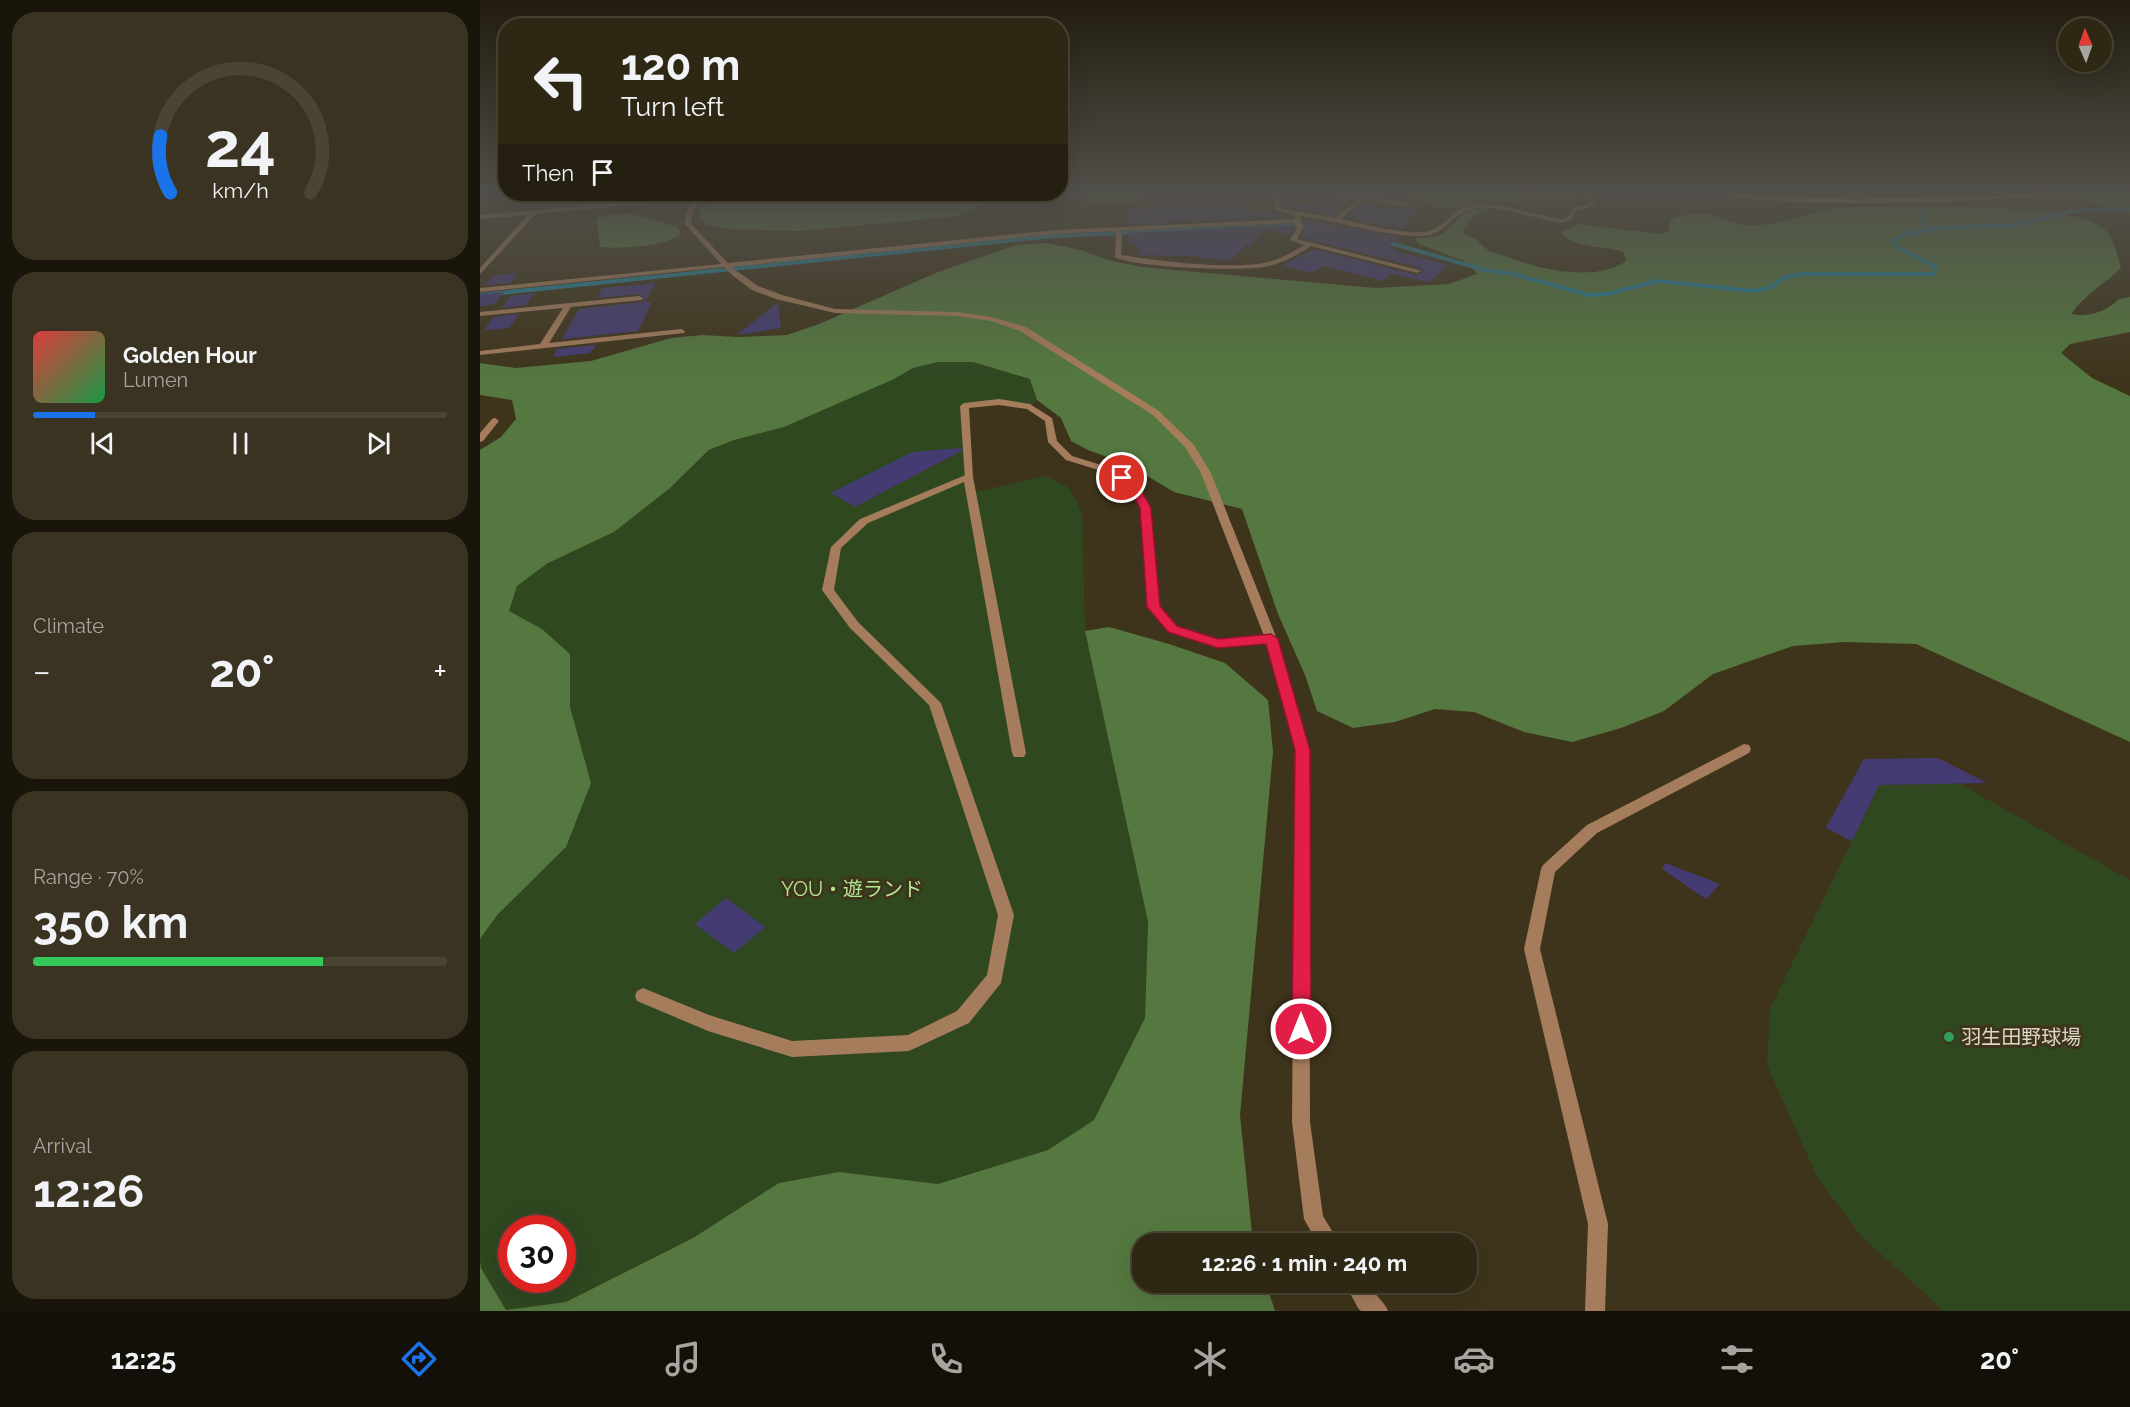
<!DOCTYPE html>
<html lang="en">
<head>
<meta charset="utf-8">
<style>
  :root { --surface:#2e2714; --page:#3a3322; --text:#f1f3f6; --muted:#a7a5a0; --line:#494434; --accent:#1a73e8 }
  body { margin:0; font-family:Raleway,"Noto Sans JP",sans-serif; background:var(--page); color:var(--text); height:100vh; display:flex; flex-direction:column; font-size:22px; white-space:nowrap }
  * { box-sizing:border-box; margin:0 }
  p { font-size:20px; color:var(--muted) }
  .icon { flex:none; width:33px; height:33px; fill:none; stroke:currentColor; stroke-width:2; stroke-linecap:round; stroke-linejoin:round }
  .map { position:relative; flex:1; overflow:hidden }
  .panel { display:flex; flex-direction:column; gap:12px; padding:12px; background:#19150b; width:480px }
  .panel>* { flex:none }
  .guide { position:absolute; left:18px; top:18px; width:570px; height:183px; border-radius:24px; box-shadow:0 6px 24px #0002,0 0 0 2px var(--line); background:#2e2714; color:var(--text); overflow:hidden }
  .needle { width:39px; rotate:358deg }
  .buttons { position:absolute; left:1578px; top:18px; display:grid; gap:12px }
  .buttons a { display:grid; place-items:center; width:54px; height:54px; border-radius:50%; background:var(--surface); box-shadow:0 6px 24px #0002,0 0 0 2px var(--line); font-size:30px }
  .speed { position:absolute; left:18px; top:1215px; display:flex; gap:12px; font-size:30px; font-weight:700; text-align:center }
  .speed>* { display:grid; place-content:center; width:78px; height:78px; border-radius:50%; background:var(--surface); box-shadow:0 6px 24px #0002,0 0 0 2px var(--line); line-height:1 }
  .speed .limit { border:9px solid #d22; background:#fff; color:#111 }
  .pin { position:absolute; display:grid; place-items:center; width:51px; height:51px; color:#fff; margin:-26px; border:3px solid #fff; border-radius:50%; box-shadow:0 2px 6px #0007 }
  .me { position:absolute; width:66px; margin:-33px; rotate:0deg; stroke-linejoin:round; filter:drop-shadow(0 0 4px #0008) }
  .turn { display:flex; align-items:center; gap:21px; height:126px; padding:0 24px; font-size:27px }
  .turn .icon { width:78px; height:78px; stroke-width:2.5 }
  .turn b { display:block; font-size:42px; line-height:51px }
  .then { display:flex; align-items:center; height:57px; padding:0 24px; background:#0003; gap:12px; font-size:22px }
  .big { font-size:45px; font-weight:700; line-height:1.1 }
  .panel .card { flex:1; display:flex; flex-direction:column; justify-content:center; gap:9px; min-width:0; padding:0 21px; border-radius:24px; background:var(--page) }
  .panel .dial { align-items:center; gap:0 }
  .dial svg { height:156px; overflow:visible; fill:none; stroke:var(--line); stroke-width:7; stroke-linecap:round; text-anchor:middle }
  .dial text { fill:var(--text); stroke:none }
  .song { display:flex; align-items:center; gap:18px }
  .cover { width:72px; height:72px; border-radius:9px; background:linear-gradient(135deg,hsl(0 70% 55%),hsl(140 70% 35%)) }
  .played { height:6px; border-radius:3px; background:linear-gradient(90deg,var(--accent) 15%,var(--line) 15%) }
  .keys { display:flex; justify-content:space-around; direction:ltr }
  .heat { display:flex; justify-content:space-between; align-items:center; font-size:33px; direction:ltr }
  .charge { height:9px; border-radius:4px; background:linear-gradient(90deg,#34c759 70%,var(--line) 0) }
  .trip { position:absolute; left:652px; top:1233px; width:345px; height:60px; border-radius:24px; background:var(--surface); box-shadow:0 6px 24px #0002,0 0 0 2px var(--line); font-weight:700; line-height:60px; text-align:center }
  .tabs { display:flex; height:96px; justify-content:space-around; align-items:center; background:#121008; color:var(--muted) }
  .tabs .icon { width:42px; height:42px }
  .tabs .on { color:var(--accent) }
  .tabs b { font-size:27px; color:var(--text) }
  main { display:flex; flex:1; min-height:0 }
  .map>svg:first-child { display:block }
  .green { fill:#2f4820; fill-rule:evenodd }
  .forest { fill:#54783f }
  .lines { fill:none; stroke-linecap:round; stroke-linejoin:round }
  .stream { stroke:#23839b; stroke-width:4 }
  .building { fill:#443b73 }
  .service { fill:#a57c5c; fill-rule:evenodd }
  .minor { fill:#a57c5c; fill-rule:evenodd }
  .primary { fill:#fecba4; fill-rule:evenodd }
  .route { fill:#e11d48; stroke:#92132f; stroke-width:1.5 }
  .leisure-dot { fill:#2e9e5b; stroke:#3e341b; stroke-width:2 }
  .labels { text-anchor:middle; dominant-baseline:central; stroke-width:6; stroke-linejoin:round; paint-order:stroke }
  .near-park-label { font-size:20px; fill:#b1e693; stroke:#3e341b }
  .near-poi-label { font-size:20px; fill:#ddd7c8; stroke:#3e341b; text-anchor:start }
</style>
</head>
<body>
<main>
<section class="panel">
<div class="card dial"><svg viewBox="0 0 100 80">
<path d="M14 69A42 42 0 1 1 86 69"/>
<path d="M14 69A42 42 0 0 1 9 40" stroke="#1a73e8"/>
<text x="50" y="56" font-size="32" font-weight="700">24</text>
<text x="50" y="72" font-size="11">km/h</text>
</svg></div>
<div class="card">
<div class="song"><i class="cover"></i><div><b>Golden Hour</b><p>Lumen</p></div></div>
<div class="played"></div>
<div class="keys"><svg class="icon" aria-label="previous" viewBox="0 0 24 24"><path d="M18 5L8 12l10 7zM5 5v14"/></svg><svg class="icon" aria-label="pause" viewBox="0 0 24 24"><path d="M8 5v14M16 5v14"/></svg><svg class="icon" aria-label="next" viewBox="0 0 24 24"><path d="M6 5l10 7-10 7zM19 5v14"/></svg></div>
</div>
<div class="card"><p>Climate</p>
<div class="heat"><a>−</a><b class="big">20°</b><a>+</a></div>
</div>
<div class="card"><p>Range · 70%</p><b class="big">350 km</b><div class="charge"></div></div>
<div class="card"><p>Arrival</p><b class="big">12:26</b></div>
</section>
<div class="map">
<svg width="1650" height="1311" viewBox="0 0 1650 1311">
  <rect width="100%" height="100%" fill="#3e341b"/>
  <g class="green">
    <path d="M458,362H493L550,379L557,400L550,407L519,402L484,406L491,493L566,476L589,488L602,512L605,631L668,922L665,1018L614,1120L568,1150L458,1184L359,1172L299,1183L213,1238L86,1302L26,1310L1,1268L0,1260V939L111,783L90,707V654L62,629L29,611L37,586L68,563L134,532L190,488L229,451L254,440L304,427L412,380L433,368ZM32,1228H82V1280H32Z"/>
    <path d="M1480,784L1650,880V1311H1464L1382,1237L1338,1179L1287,1065L1290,1009L1399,785Z"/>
  </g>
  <g class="forest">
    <path d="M234,194H531L479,216L320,231L252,229L228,225L220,217V210Z"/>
    <path d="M609,194H660L656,201L644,205L610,203L605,201Z"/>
    <path d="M921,194H1095V199L1055,197H1048L1041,202L998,203L966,208L946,204Z"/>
    <path d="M1559,194H1650V213L1603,200Z"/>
    <path d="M1470,207C1503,208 1603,207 1625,230C1635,240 1637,255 1641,268C1625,284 1604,295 1591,314C1608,318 1628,311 1639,299L1650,297V332L1590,344L1581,353L1612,378L1650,396V742L1436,644L1365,642L1313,646L1233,674L1184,711L1141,728L1092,742L1044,732L994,712L955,709L915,722L873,728L837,711L825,675L798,614L762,509L694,492L649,465L608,450L591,441L581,418L557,400L550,379L493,362H458L433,368L412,380L304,427L254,440L229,450L190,488L134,532L68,563L37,586L29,611L62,629L90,654V707L111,783L86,847L18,914L0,939V450L21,437L36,419L32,400L0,395V363L36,368L111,361L191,338L223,335L256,337L307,335L339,324L458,272L536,245L566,243L601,250L628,260L662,267L895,288L969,284L997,274L989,263L939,244L935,239C943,237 957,238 963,233C982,220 981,206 1008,209L1009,211C995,213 989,218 983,230L986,235C1000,239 997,242 1008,250C1012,253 1020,254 1025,256C1057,269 1116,283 1146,261L1144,252C1122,244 1099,251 1081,233L1097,224L1178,234L1189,232V225L1192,219C1232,203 1239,225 1272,225C1303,226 1329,211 1359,208C1395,205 1433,207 1470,207Z"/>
    <path d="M149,213L197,227L201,233C189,247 138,249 120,247L117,218L132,214Z"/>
    <path d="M629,627L689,644L745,663L788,700L793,752L760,1115L773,1243L663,1244V1282L786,1283L795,1311H0V1260L1,1268L26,1310L86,1302L213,1238L299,1183L359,1172L458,1184L568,1150L614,1120L665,1018L668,922L605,631Z"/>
  </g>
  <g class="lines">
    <g class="stream">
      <path d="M1447,232L1441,216L1448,205"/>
      <path d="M903,241L1005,270L1033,274L1109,295L1127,294L1178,281L1272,291L1290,288L1303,278L1322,274H1453L1456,270L1454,266L1415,246L1413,240L1427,234L1458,228L1536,225L1591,211L1650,208"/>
      <path d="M0,295L574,236L825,225"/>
    </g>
  </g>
  <g class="building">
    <path d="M676,194H766V213H795L812,217L648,224V212L673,208Z"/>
    <path d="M849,196L871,200L870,202L854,216L803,206L805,202L838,204Z"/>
    <path d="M883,204L935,211L923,229L866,218Z"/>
    <path d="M823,219L918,237L908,246L916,248L912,250L969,265L950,282L911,274L903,281L844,266L830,273L803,265L834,249L936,275L943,272L940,268L820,237L825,229Z"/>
    <path d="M814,225L810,235L785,229L768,248L767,243L751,261L710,256L658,255L660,248H655V243H647L648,233Z"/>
    <path d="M37,273L31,283L5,285L12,276Z"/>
    <path d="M176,283L165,302H172L158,331L82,339L99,309L162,302L165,299L159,294L117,298L122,288Z"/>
    <path d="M24,292L15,304L0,306V294Z"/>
    <path d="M55,293L46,305L21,308L31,296Z"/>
    <path d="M298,302L301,328L257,335Z"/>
    <path d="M39,314L29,328L4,330L14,317Z"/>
    <path d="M116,345L110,353L73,357L77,349Z"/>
    <path d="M481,448V451L375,507L351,493L432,452Z"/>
    <path d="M1458,758L1507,783L1399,785L1372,841L1346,828L1384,759Z"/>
    <path d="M1185,863L1240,884L1226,899L1182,869Z"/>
    <path d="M246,898L285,927L254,953L215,924Z"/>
  </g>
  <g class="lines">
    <g class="service">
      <path d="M488,474L493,477L546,753L544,757H534L532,753L484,482L388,523L361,548L354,590L378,622L461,703L534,915L521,983L489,1023L429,1051L312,1057L228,1031L157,1001L155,996L157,991L163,988L229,1015L312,1041L428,1035L477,1011L507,975L518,915L449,705L370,628L342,590L351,547L380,519Z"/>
      <path d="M1264,744L1269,745L1271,749L1269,753L1117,833L1075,872L1060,949L1128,1224L1125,1311H1105L1108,1224L1044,949L1061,869L1063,865L1107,825Z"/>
    </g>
    <g class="minor">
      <path d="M228,194L213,210L211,224L248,263L576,230L815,219L814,215L794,210L795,194H801L799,208L855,218L878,199L851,194H867L928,203L926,206L884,200L861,219C882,223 933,238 952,230C967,224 975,208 991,205C1020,200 1053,216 1082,219L1087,218L1092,209L1110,204L1102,194H1108L1117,205L1096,211L1091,220L1082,223C1056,220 1016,203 991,209C972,214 965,235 943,236C901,237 861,221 820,216L823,228L817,239L939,270L941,271L937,273L831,246C816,256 801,264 784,267C758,271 655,268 635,257L636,235L634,231L576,234L251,267L278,286L302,295L355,309L477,312L512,317L546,327L679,411L714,445L731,473L797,639L829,750L830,1122L843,1216L860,1244H838L824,1219L812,1122L815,750L786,643L737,648L689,632L668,607L661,508L650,487L628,473L586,460L568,442L565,421L547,409L519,405L489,408L493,477L488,480L485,479L480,406L484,403L519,399L550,404L572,418L577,441L592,456L634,469L659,485L671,508L680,606L697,626L738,640L784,636L721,473L705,447L673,415L540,331L511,321L477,316L355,313L296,299L272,290L252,275L244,267L0,292V288L241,264L205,224L207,210L217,199L56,214L0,274V268L48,215L0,219V215ZM815,223L817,228L810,240L824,245C815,250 805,257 795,260C760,272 680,261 641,255L642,235L640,231Z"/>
      <path d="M159,296L163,298L162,300L91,307L69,343L201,329L205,331L204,333L0,355V351L60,344L83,308L0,316V312Z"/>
      <path d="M15,418L19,421L3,441L0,442V433L12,419Z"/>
      <path d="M864,1282H886C892,1293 904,1300 908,1311H881L878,1308Z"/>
    </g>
    <path class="primary" d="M1249,194L1372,199L1574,194L1570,196C1481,201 1392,206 1303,201C1290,200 1260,200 1249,194Z"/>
  </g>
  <linearGradient id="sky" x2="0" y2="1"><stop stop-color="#221d0f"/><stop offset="0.51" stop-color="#52504a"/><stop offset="1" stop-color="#52504a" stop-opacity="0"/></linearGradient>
  <rect width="1650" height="378" fill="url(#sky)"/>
  <path class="route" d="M642,475L657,483L671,508L680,606L697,626L738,639L791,634L798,639L830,750L831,1029L828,1035L821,1038L814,1035L812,1029L815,750L786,644L738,648L688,632L667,607L660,508L649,487L636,478Z"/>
  <circle class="leisure-dot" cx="1469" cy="1037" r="6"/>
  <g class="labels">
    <g class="near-park-label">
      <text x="372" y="889">YOU・遊ランド</text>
    </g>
    <g class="near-poi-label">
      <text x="1481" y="1037">羽生田野球場</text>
    </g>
  </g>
</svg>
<div class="buttons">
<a><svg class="needle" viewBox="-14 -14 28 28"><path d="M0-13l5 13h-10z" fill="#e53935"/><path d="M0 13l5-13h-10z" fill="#a7a5a0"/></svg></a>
</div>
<div class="speed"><div class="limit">30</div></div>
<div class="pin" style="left:642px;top:478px;background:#d93025"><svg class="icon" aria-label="arrive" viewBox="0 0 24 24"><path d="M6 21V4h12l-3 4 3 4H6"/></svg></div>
<svg class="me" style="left:821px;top:1029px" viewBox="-20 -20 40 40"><circle r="17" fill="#e11d48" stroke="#fff" stroke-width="3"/><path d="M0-11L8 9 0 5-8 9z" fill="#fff"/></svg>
<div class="trip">12:26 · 1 min · 240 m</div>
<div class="guide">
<div class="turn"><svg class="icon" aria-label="left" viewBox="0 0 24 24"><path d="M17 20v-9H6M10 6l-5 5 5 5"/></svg><div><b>120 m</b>Turn left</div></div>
<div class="then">Then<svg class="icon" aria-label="arrive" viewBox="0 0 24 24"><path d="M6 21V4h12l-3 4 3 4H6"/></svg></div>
</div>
</div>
</main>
<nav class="tabs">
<b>12:25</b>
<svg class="icon on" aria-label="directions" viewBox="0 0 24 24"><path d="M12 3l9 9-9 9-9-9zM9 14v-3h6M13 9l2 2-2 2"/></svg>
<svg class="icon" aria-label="music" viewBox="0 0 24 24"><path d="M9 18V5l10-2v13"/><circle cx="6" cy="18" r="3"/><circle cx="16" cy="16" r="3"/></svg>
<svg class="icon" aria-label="phone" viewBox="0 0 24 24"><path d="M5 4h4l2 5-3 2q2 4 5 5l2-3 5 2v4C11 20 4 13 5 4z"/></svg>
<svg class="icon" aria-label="climate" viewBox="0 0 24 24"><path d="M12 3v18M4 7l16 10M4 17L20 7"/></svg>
<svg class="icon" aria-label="car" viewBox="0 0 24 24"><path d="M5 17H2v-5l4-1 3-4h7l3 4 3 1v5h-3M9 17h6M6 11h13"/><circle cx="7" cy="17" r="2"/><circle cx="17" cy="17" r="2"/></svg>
<svg class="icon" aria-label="filters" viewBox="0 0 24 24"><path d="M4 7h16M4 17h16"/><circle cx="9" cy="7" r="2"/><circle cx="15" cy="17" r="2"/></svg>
<b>20°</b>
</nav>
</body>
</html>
